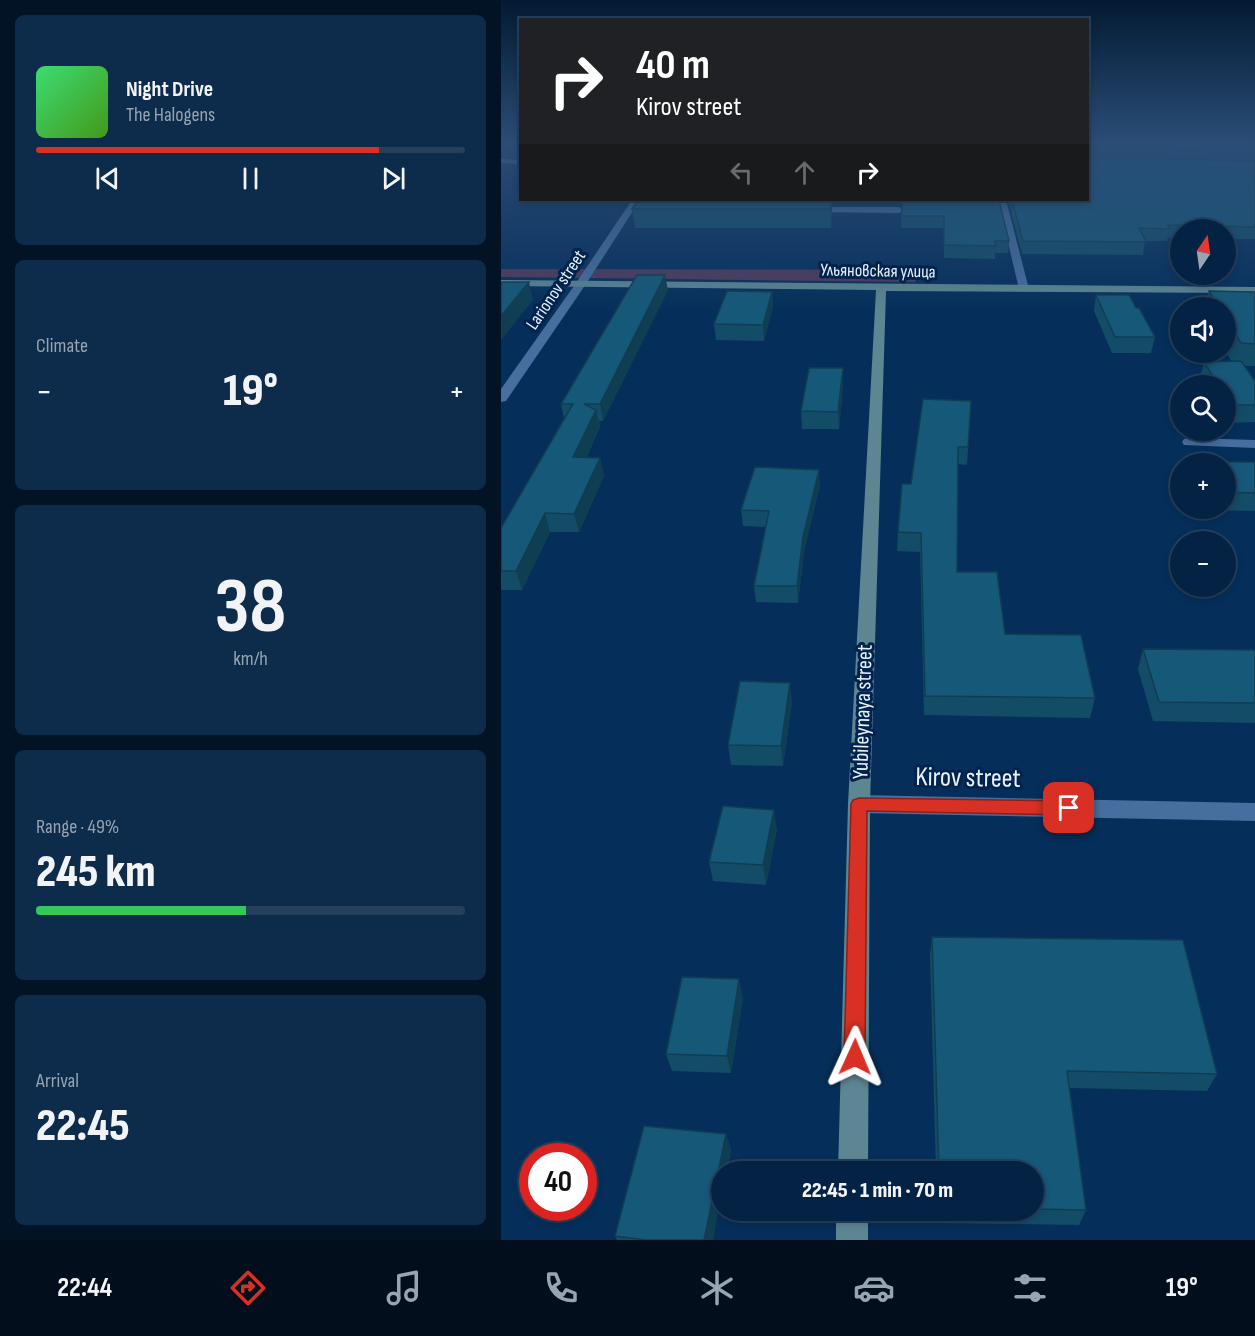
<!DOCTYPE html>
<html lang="en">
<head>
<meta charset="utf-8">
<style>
  :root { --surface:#042344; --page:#0d2b4b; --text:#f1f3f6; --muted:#97a4b2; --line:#25405d; --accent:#d93025 }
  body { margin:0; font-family:"Sofia Sans Condensed",sans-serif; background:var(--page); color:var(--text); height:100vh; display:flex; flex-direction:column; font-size:22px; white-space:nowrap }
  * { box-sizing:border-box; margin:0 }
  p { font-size:20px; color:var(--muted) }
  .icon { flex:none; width:33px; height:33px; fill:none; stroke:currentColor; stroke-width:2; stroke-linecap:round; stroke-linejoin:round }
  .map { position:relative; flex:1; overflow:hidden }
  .side { display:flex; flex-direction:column; gap:15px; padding:15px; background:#021325; width:501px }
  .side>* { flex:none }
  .hud { position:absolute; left:18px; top:18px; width:570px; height:183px; border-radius:0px; box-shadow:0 3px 9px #0003,0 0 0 2px var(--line); background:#202124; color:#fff; overflow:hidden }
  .needle { width:39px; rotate:13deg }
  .fabs { position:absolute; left:669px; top:219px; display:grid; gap:12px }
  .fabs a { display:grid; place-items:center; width:66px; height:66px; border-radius:50%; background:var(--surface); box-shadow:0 3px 9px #0003,0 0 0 2px var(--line); font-size:30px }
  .speed { position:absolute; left:18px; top:1143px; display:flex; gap:12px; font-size:30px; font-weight:700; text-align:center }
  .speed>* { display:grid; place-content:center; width:78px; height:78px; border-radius:50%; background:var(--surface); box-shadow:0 3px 9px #0003,0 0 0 2px var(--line); line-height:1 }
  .speed .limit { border:9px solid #d22; background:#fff; color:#111 }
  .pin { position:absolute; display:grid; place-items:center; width:51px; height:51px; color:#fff; margin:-26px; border-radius:12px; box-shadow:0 3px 9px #0006 }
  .me { position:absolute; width:66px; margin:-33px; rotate:1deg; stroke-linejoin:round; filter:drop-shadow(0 0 4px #0008) }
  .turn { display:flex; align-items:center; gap:21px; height:126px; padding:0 18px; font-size:27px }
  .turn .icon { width:78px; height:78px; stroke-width:2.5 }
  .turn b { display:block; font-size:42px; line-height:51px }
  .lanes { display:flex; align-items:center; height:57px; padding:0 18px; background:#0003; justify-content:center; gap:30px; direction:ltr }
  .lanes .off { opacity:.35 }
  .big { font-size:45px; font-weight:800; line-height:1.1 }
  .side .tile { flex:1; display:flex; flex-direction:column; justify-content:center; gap:9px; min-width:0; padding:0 21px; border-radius:9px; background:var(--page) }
  .side .dial { align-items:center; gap:0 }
  .dial b { font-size:78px; line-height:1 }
  .song { display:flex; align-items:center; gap:18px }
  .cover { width:72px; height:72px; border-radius:9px; background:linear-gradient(135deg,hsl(140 70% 55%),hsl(100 70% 35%)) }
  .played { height:6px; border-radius:3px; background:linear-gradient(90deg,var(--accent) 80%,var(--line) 80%) }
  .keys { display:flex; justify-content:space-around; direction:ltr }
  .heat { display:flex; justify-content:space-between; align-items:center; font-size:33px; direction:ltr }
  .charge { height:9px; border-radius:4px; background:linear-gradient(90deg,#34c759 49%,var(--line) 0) }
  .trip { position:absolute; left:210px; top:1161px; width:333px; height:60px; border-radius:30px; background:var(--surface); box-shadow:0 3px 9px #0003,0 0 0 2px var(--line); font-weight:800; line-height:60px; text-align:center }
  .dock { display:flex; height:96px; justify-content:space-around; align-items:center; background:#020e1b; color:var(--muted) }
  .dock .icon { width:42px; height:42px }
  .dock .active { color:var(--accent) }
  .dock b { font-size:27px; color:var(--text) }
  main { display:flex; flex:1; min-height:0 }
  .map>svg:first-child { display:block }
  .green { fill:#503a5b }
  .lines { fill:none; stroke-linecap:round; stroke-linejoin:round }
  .lane { fill:#466e9e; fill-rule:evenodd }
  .street { fill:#466e9e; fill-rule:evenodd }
  .secondary { fill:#5d8692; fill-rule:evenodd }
  .wall { fill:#134c66 }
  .shaded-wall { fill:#0f3e53 }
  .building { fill:#165877; stroke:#0f3e53; stroke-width:1.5 }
  .route { fill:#d93025; stroke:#8d1f18; stroke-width:1.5 }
  .labels { text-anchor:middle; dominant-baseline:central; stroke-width:6; stroke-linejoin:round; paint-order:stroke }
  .far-street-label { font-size:18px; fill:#e8f1fc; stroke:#00244e }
  .street-label { font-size:22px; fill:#e8f1fc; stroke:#00244e }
  .near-street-label { font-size:27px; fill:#e8f1fc; stroke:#00244e }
</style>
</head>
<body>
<main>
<section class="side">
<div class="tile">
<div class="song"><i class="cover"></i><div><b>Night Drive</b><p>The Halogens</p></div></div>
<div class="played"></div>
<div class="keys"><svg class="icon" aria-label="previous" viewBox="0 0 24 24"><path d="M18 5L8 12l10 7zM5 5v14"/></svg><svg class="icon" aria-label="pause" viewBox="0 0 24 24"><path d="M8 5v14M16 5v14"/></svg><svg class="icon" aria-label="next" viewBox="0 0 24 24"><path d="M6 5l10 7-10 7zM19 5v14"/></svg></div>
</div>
<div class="tile"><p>Climate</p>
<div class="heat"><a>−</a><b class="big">19°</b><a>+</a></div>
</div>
<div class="tile dial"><b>38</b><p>km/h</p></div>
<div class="tile"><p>Range · 49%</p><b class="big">245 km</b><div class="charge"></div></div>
<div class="tile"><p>Arrival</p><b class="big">22:45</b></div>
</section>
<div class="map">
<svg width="754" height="1240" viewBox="0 0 754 1240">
  <rect width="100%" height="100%" fill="#052f5a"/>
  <path class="green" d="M0,269L421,270L414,282L0,277Z"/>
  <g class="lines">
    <path class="lane" d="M306,207H398L402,210L398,213L309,212L305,209Z"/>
    <g class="street">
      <path d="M131,200H139L85,284L5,401L0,402V389L75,283Z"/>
      <path d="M497,200H505L528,289L527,291L523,292L518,289Z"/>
      <path d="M688,438L754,440V448L683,445L681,442L683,439Z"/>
      <path d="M358,795L754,803V821L358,813L350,810L347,804L350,798Z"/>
    </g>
    <g class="secondary">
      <path d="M0,159L20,160V164L0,163Z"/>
      <path d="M0,280L754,287V293L385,291L369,804L367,1172H337L347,804L375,290L0,286Z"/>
      <rect x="335" y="1210" width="32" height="30"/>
    </g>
  </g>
  <g class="wall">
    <rect x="0" y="140" width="20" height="11"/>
    <path d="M586,140H754V239H724V230H680V238H667L666,241H644L642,255L521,254L507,200H586Z"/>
    <path d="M137,200H333L332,205L331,204V215L330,228H134L131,209Z"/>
    <path d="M401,200H498L508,241L507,253H494V259L443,258V228H400Z"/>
    <path d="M167,290L102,421H98L99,427L85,458H99L103,476L78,532H49L21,590H0V528L63,418L60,404Z"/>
    <path d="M708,291L754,292V366H743L754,381V422L727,423L724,419V386H703L699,378L703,362H731L724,350V308H704Z"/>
    <path d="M271,292L272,307L263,341L215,340L213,324Z"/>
    <path d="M595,295L635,308L654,337L650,353H611L593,311Z"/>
    <path d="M342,385L338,429H301L300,411Z"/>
    <path d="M470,401L466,465L457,464L456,572L504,634L594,698L589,718L423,715L419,552L396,551L397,532L410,484Z"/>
    <path d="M690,462H754V511L699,510L698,508H724V464H689Z"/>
    <path d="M319,485L303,552L297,603L255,602L253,586L265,527L242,526L240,510Z"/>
    <path d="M642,649L754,650V723L652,721L637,669Z"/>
    <path d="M291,702L282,766L230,765L227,745Z"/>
    <path d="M276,829L265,885L212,881L208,862Z"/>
    <path d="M431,937L716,1074L706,1091L569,1088L585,1210L578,1225L437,1223L436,1210H532V1172H435L429,955Z"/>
    <path d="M242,998L230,1073L171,1071L165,1054Z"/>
    <path d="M225,1134L230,1150L226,1172H220L212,1240H116L114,1236Z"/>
  </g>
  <g class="shaded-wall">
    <path d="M330,200L331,215L330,228L329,209Z"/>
    <path d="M164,275L167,290L102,421L99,404Z"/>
    <path d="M28,282L32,300L0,340V316Z"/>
    <path d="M271,292L272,307L263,341L262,325Z"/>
    <path d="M342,368V385L338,429L337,412Z"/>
    <path d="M95,410L99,427L76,475L72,457Z"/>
    <path d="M99,458L103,476L78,532L73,514Z"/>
    <path d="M318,470L319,485L303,552L297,603L296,586L302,537Z"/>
    <path d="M44,513L49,532L21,590L15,571Z"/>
    <path d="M289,683L291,702L282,766L280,746Z"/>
    <path d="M273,810L276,829L265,885L262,865Z"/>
    <path d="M238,979L242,998L230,1073L226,1056Z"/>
    <path d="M225,1134L230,1150L226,1172H220V1197L212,1240H203Z"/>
  </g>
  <g class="building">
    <path d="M586,140H754V153L588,149L586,154Z"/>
    <path d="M586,157L754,161V227L667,225L669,229L638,228L645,242L522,241L511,200H586Z"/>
    <path d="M137,200H330L329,209H131Z"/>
    <path d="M403,200H498L508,241H494L495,246L443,245V216H401V202Z"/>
    <path d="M136,275H164L99,404H83L95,410L72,457L99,458L73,514L44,513L15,571H0V528L72,404H60Z"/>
    <path d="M0,282H28L0,316Z"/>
    <path d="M226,291L271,292L262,325L213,324Z"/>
    <path d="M708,291L754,292V344L740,343L724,318V308H718Z"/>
    <path d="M595,295H628L635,308H638L654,337H614Z"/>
    <path d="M740,361L754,381V405H731L724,395V386H718L703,362Z"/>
    <path d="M308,368H342L337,412L300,411Z"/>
    <path d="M422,399L470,401L467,447H457L456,572H496L504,634L580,635L594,698L424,696L420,533L397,532L401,484H410Z"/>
    <path d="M690,462H754V493L724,492V464H691Z"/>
    <path d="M254,467L318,470L302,537L296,586H253L268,511L240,510Z"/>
    <path d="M642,649L754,650V703L658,702Z"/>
    <path d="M239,681L289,683L280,746L227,745Z"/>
    <path d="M222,806L273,810L262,865L208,862Z"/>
    <path d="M431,937L682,940L716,1074L566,1071L585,1210L532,1209V1172H438Z"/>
    <path d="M181,977L238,979L226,1056L165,1054Z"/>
    <path d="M143,1126L225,1134L203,1240H145L114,1236Z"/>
  </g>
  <linearGradient id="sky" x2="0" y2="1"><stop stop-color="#031a32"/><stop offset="0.45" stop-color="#2a4d76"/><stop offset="1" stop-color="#2a4d76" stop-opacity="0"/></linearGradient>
  <rect width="754" height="314" fill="url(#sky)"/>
  <path class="route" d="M358,798L568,801L574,803L576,808L574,813L568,815L366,811L364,1057L361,1064L354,1067L346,1064L343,1057L350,804L352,800Z"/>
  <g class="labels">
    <g class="far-street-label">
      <text transform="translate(377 271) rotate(1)">Ульяновская улица</text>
      <text transform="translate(55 290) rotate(-56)">Larionov street</text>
    </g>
    <g class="street-label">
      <text transform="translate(362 712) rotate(-88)">Yubileynaya street</text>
    </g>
    <g class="near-street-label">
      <text transform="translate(467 778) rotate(1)">Kirov street</text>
    </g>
  </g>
</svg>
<div class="fabs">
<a><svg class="needle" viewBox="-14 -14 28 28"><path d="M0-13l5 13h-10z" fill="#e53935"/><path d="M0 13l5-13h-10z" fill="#97a4b2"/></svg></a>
<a><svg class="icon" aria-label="sound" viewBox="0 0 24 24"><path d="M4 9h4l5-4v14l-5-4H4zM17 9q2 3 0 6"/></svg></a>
<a><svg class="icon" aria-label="search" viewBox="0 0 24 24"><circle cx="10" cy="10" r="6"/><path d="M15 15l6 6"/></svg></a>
<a>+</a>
<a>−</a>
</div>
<div class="speed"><div class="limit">40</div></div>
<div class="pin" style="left:568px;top:808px;background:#d93025"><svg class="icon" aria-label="arrive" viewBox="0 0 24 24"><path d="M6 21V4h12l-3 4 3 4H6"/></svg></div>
<svg class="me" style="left:354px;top:1057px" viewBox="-20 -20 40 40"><path d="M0-17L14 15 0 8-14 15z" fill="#d93025" stroke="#fff" stroke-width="4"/></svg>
<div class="trip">22:45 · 1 min · 70 m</div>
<div class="hud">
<div class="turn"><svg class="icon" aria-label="right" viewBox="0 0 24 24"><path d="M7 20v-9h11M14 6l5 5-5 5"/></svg><div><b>40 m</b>Kirov street</div></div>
<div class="lanes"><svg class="icon off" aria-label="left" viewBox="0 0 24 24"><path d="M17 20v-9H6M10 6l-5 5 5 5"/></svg><svg class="icon off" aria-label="ahead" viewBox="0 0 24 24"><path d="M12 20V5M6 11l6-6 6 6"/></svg><svg class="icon" aria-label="right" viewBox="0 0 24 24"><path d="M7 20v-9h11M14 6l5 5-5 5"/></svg></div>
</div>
</div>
</main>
<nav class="dock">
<b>22:44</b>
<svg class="icon active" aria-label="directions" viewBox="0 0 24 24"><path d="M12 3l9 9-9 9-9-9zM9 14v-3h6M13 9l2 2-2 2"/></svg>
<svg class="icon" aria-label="music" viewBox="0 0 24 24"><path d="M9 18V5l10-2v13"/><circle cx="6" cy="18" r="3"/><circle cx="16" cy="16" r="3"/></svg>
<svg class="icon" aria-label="phone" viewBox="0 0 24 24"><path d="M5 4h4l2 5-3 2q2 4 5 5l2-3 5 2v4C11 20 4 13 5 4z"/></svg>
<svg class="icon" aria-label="climate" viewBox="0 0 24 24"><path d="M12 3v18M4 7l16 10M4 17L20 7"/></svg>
<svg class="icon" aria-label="car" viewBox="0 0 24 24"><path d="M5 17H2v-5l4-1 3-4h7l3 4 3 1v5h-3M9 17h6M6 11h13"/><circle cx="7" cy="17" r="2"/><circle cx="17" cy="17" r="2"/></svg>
<svg class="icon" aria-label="filters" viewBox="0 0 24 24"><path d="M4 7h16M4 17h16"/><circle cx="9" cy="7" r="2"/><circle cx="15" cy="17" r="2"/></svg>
<b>19°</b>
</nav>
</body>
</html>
